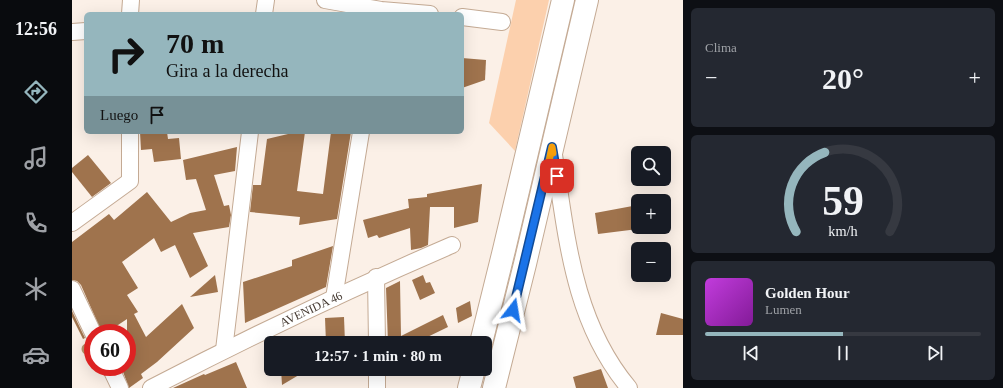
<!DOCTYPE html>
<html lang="es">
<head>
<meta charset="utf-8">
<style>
  :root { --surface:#171b24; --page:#242831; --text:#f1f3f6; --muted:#9ea1a6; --line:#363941; --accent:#95b6bd }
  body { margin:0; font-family:"Times New Roman",serif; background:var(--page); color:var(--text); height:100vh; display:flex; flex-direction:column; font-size:15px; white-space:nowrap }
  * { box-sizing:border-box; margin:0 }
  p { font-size:13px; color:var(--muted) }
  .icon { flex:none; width:22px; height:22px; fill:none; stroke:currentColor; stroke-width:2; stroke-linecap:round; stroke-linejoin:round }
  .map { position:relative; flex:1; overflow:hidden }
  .details { display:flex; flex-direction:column; gap:8px; padding:8px; background:#0d0f14; width:320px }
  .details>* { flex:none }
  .top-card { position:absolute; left:12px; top:12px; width:380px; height:122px; border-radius:6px; box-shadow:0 4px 16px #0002; background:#95b6bd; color:#111; overflow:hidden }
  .buttons { position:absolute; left:559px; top:146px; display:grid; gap:8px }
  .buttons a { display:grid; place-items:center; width:40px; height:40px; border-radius:6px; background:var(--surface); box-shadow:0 4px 16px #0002; font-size:20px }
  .speed { position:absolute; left:12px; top:324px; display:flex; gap:8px; font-size:20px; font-weight:700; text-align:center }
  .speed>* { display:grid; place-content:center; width:52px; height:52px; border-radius:50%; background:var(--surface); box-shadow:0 4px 16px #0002; line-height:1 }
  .speed .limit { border:6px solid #d22; background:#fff; color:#111 }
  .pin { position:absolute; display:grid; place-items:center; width:34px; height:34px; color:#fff; margin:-17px; border-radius:8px; box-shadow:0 2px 6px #0006 }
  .me { position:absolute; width:44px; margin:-22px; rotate:14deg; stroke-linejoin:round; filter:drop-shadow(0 0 3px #0008) }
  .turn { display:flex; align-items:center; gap:14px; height:84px; padding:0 16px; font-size:18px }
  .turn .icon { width:52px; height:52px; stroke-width:2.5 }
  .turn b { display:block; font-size:28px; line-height:34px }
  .then { display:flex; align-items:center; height:38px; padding:0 16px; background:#0003; gap:8px; font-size:15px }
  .big { font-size:30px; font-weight:800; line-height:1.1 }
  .details .tile { flex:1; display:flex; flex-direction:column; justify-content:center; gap:6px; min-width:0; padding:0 14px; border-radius:6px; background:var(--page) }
  .details .dial { align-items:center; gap:0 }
  .dial svg { height:104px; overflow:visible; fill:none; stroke:var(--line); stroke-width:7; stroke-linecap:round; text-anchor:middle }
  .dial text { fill:var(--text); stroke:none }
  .song { display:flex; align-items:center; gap:12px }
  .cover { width:48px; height:48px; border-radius:6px; background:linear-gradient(135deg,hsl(290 70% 55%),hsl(290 70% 35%)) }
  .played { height:4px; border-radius:2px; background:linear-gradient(90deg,var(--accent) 50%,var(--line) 50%) }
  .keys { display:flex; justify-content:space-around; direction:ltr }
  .heat { display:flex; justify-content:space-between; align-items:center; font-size:22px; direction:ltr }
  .trip { position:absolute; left:192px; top:336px; width:228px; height:40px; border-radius:6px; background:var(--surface); box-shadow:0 4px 16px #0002; font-weight:800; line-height:40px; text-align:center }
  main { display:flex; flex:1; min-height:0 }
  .menu { display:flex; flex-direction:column; width:72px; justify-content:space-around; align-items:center; background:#090b0e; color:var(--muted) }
  .menu .icon { width:28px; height:28px }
  .menu .selected { color:var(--accent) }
  .menu b { font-size:18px; color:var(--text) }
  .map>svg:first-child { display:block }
  .green { fill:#fcd0ad }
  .building { fill:#9f734d }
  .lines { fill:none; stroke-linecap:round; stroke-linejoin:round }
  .minor-casing { stroke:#c4aa94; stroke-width:18 }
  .primary-casing { stroke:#c4aa94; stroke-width:24 }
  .minor { stroke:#fff; stroke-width:16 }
  .primary { stroke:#fff; stroke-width:22 }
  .tree { fill:#b79268 }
  .route-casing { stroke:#114b97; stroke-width:10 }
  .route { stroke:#1a73e8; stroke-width:7 }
  .slow { stroke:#f59e0b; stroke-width:7 }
  .labels { text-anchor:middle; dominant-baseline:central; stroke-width:4; stroke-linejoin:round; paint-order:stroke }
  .street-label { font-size:12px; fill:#453a32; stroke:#fff }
</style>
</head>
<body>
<main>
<nav class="menu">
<b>12:56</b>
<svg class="icon selected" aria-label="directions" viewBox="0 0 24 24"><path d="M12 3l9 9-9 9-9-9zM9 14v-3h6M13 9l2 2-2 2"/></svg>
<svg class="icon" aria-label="music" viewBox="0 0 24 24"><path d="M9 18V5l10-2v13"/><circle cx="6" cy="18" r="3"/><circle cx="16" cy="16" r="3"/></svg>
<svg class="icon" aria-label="phone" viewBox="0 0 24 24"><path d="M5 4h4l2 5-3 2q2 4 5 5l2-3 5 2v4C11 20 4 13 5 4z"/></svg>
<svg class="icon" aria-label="climate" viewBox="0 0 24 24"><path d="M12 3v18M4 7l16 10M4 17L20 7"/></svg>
<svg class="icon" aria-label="car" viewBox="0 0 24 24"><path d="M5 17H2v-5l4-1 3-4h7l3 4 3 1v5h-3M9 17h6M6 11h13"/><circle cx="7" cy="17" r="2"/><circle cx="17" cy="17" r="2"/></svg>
</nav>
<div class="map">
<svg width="611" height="388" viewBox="0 0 611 388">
  <rect width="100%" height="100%" fill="#fbf0e7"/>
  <path class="green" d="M444,0H477L443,151L417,123Z"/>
  <g class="building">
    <path d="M390,58L414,60L413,80L390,88Z"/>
    <path d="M68,132H95L96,139L107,138L109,159L82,162L80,149L69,150Z"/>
    <path d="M216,132H233L225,191L251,194L259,132H279L265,219L227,225L228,217L178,212L181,185H189L195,139L216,134Z"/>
    <path d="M165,147L163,171L142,175L152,206L157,205L159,215L157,227L121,233L136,266L118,278L103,245L89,252L82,238L50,262L66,288L55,295L66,312L62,314L74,337L110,304L122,328L85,362L69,374L71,378L57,388L50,369L52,367H55V364L62,356L55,344V319L34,333H30L9,285L5,281L0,280V242L37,214L42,220L75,192L99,222L118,213L134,210L124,179L114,180L111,160Z"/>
    <path d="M16,155L39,183L20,197L0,172V168Z"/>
    <path d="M410,184L406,222L382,228V207H358L356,245L349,248L339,250L338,228L307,238L305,235L296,238L291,220L337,208L336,199L355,197V194Z"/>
    <path d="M566,205V229L526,234L523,213Z"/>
    <path d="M261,246L254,287L173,323L171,282L220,266V260Z"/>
    <path d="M143,275L146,292L118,297Z"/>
    <path d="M351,275L354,283L358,282L363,293L348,300L340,280Z"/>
    <path d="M328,281L329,336L371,315L376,327L343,343H316L314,288Z"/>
    <path d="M398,301L400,316L386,323L384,308Z"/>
    <path d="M0,311L13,338L11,339L0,317Z"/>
    <path d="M589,313L611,319V335H584Z"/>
    <path d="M272,317L273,343H254L253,318Z"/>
    <path d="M164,362L175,388H101L132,374L133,375Z"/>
    <path d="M209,369H237L210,385Z"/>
    <path d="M529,369L536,388H504L501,377Z"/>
  </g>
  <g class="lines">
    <g class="minor-casing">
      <g id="minor">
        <path d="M253,0L309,10L358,14"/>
        <path d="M58,14L59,0"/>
        <path d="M192,14L194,0"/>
        <path d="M390,17L430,22"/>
        <path d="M0,32L14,31"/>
        <path d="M482,155C495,238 501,321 557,388"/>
        <path d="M0,223L58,181V132"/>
        <path d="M304,277L305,343"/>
        <path d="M0,289L21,333"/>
        <path d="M262,298L289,132"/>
        <path d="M152,350L178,132"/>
        <path d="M38,367L48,388"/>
        <path d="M305,369V388"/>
        <path d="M79,388C177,337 278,289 380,245"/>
      </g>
    </g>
    <g class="primary-casing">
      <g id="primary">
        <path d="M409,343L432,250L491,0"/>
        <path d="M397,388L402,369"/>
        <path d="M422,388L453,264L515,0"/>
      </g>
    </g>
    <use href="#minor" class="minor"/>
    <use href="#primary" class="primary"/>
  </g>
  <circle class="tree" cx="15" cy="349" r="5.5"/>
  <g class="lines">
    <g class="route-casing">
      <path id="route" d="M441,310L480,147L485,176"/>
    </g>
    <use href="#route" class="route"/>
    <path class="slow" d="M473,180L480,147L481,153"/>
  </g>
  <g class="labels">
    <g class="street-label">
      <text transform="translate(239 309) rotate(-25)">AVENIDA 46</text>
    </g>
  </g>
</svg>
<div class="buttons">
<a><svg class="icon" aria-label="search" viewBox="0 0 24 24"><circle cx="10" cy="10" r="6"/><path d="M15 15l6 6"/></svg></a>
<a>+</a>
<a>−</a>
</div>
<div class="speed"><div class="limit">60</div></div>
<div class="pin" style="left:485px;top:176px;background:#d93025"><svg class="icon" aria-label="arrive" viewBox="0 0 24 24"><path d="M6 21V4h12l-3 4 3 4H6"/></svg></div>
<svg class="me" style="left:441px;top:310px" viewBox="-20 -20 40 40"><path d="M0-17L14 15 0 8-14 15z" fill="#1a73e8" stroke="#fff" stroke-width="4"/></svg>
<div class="trip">12:57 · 1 min · 80 m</div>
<div class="top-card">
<div class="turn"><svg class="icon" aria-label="right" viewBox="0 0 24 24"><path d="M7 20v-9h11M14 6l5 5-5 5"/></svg><div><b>70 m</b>Gira a la derecha</div></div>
<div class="then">Luego<svg class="icon" aria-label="arrive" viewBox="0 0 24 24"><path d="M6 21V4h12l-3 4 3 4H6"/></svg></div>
</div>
</div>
<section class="details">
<div class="tile"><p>Clima</p>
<div class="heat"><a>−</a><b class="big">20°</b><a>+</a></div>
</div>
<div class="tile dial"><svg viewBox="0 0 100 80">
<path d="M14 69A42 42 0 1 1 86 69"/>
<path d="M14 69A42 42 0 0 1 36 8" stroke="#95b6bd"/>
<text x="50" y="56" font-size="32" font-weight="700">59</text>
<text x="50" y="72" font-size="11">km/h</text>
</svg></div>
<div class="tile">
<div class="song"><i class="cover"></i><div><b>Golden Hour</b><p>Lumen</p></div></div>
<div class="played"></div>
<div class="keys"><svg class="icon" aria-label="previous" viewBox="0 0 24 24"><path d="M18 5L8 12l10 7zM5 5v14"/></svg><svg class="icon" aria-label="pause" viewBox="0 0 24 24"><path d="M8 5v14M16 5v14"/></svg><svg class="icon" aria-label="next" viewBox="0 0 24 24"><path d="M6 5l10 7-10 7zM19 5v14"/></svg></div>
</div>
</section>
</main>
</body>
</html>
